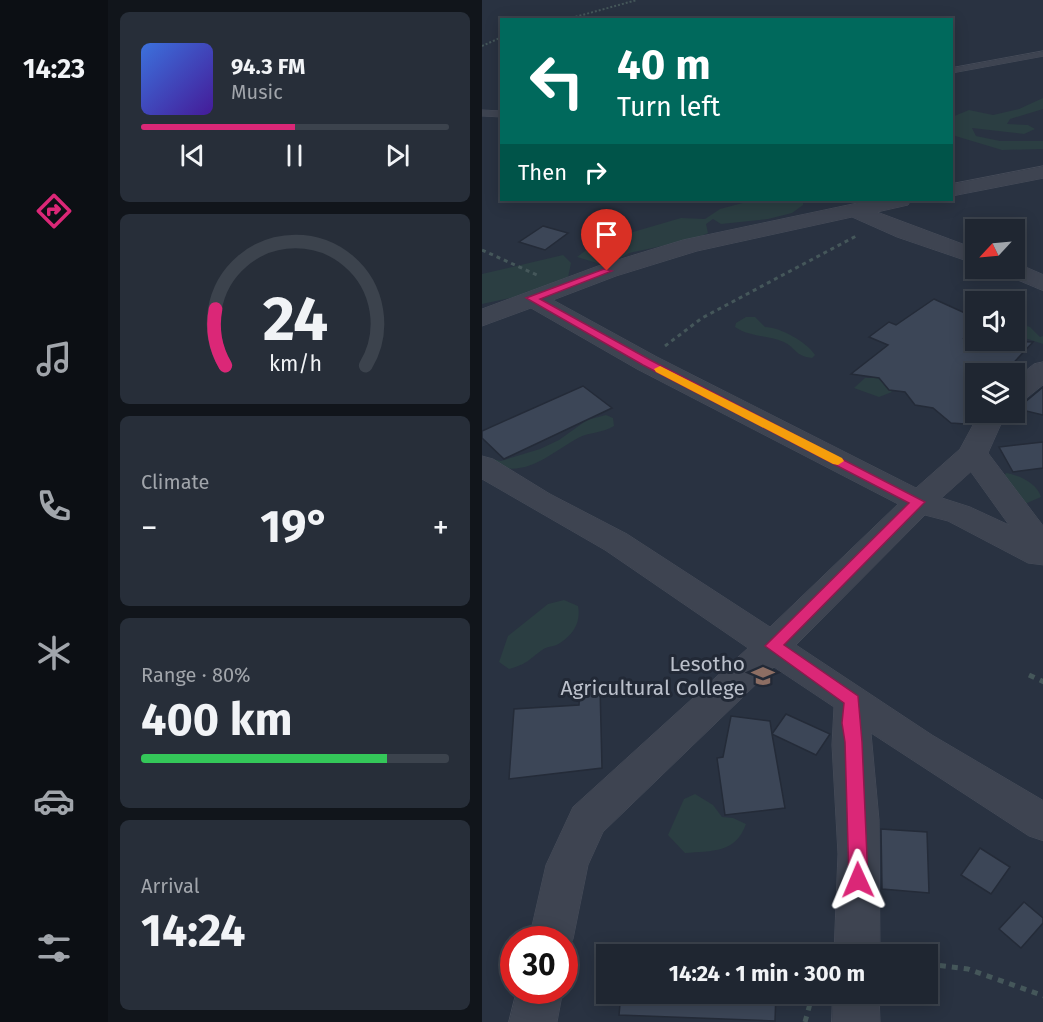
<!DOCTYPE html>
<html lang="en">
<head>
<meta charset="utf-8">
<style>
  :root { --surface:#1f2631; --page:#272e39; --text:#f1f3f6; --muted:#a1a5ab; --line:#3c434d; --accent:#db2777 }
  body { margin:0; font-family:"Fira Sans",sans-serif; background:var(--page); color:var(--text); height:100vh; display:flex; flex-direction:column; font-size:22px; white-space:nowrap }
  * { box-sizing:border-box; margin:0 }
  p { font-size:20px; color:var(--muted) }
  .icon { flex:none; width:33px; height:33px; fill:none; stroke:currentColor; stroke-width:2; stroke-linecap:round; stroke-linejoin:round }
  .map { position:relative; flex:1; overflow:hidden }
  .side { display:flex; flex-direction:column; gap:12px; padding:12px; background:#11151b; width:374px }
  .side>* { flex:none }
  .guide { position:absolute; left:18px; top:18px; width:453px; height:183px; border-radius:0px; box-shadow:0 3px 15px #0003,0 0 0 2px var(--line); background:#00695c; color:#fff; overflow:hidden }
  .needle { width:39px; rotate:244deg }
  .tools { position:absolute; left:483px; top:219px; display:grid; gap:12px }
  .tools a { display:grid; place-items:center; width:60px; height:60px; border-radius:0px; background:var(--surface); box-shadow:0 3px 15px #0003,0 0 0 2px var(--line); font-size:30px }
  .speed { position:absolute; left:18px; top:926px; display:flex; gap:12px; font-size:30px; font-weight:700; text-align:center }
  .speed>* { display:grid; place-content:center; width:78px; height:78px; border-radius:50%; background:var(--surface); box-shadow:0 3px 15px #0003,0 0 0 2px var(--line); line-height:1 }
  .speed .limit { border:9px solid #d22; background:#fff; color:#111 }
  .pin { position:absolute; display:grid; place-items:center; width:51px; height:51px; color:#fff; margin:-62px -26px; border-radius:50% 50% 50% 0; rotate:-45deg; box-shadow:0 0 6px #0007 }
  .pin .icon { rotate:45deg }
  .me { position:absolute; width:66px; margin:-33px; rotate:359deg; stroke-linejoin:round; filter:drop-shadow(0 0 4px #0008) }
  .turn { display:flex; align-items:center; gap:21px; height:126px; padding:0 18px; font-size:27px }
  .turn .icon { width:78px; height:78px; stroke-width:2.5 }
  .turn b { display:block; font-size:42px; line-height:51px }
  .then { display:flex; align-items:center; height:57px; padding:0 18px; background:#0003; gap:12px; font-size:22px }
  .big { font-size:45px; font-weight:700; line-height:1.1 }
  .side .tile { flex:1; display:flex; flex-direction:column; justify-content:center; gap:9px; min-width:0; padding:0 21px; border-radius:9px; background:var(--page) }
  .side .dial { align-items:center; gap:0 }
  .dial svg { height:156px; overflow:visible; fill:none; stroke:var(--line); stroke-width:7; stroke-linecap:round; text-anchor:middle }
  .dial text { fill:var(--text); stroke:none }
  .song { display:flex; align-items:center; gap:18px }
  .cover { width:72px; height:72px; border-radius:9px; background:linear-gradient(135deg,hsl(220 70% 55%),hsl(260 70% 35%)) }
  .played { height:6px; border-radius:3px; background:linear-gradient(90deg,var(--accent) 50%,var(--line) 50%) }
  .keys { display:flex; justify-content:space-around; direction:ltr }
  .heat { display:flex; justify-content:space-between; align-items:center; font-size:33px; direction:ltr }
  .charge { height:9px; border-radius:4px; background:linear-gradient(90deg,#34c759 80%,var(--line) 0) }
  .trip { position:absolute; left:114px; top:944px; width:342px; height:60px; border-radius:0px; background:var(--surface); box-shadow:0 3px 15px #0003,0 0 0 2px var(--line); font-weight:700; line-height:60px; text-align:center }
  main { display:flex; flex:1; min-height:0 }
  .dock { display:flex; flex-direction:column; width:108px; justify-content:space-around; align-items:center; background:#0c0f14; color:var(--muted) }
  .dock .icon { width:42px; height:42px }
  .dock .on { color:var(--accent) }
  .dock b { font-size:27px; color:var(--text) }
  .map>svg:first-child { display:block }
  .green { fill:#2b3e42 }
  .building { fill:#3c4657; stroke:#242b38; stroke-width:1.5 }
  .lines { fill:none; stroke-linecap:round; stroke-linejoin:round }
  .lane-casing { stroke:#474d5a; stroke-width:1 }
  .street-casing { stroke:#474d5a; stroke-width:1 }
  .path-far2 { stroke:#45575a; stroke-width:2; stroke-dasharray:2 2; stroke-linecap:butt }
  .path-far1 { stroke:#45575a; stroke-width:3; stroke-dasharray:4 4; stroke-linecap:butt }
  .path { stroke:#45575a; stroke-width:5; stroke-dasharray:6 6; stroke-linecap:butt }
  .lane { fill:#3e4451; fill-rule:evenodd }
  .street { fill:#3e4451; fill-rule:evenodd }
  .route { fill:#db2777; stroke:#8e194d; stroke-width:1.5 }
  .slow { fill:#f59e0b }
  .labels { text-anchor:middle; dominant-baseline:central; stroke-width:6; stroke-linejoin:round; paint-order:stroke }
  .poi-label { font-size:21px; fill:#bbc0cb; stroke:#222936; text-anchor:end }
</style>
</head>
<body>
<main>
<nav class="dock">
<b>14:23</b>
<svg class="icon on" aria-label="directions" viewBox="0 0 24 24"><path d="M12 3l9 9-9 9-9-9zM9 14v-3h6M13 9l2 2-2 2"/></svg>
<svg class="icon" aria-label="music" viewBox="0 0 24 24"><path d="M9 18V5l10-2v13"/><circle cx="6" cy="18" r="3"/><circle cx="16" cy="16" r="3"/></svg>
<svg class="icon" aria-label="phone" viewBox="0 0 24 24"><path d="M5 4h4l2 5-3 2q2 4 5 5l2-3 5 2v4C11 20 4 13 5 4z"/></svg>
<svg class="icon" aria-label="climate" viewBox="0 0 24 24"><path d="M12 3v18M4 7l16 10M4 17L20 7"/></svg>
<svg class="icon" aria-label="car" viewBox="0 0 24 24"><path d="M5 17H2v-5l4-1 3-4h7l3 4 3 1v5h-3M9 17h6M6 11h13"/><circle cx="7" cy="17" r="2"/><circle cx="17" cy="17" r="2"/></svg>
<svg class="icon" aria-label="filters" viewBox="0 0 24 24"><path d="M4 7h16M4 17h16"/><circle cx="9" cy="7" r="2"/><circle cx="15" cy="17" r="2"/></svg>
</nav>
<section class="side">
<div class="tile">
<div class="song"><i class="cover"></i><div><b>94.3 FM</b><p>Music</p></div></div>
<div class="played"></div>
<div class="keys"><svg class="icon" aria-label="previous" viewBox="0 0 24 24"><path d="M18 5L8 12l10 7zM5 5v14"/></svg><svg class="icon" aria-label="pause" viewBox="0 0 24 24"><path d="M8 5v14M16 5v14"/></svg><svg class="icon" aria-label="next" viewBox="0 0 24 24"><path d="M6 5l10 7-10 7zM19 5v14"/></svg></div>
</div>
<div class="tile dial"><svg viewBox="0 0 100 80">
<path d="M14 69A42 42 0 1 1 86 69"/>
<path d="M14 69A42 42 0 0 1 9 40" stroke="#db2777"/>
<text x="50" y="56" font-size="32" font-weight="700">24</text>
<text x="50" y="72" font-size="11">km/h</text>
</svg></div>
<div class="tile"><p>Climate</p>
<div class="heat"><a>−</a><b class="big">19°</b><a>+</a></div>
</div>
<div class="tile"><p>Range · 80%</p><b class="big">400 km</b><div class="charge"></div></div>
<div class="tile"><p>Arrival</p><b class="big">14:24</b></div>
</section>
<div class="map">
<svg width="562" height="1022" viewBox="0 0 562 1022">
  <rect width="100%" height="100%" fill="#293241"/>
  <g class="green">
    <path d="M561,98V109L528,119L525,124L546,125L553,129L542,134L490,128L494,136L518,141H561V149L520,150L470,135V117L487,110L511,115L537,109Z"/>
    <path d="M272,200H321V205L310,213L286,219L239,224L231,219L224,224L226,233L213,239L147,253L125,266L95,257L107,248L127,239L199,218L223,219L238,209Z"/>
    <path d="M81,255L89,263L83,292L47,294L0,304V274Z"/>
    <path d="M264,317H273L283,327C298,327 325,342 333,355L330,358C313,356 314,348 302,342C286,335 267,337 253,327L254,323Z"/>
    <path d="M533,322L548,327L558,337L561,336V344L546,339L533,338Z"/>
    <path d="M383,378H398L410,392L397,397L372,388Z"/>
    <path d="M124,415L131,418L132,426C121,433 107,432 96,438C70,452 46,477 14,466L11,459L19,461L58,449L77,440L105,420Z"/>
    <path d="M524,473C537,475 555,483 559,497L538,506L520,480Z"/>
    <path d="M82,600L96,606C99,622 92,634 78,643C73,647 65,646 60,650C45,661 47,663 27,669L17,662L26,636L66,604Z"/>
    <path d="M213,794L231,805L240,817L251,818L264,824C254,853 230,851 203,853L186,835L202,799Z"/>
  </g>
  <g class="building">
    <path d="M61,226L86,233L63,250L37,242Z"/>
    <path d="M452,299L494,318V328L482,338L494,340L551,342L521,374H494V398L483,396V424L469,423L451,408L433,405L423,392L407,390L397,378L369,374L406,345L387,337L407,322L414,325Z"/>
    <path d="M101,386L130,408L22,459L0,438V431Z"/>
    <path d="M561,387V415L532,408V404L543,402Z"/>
    <path d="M561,442V468L531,472L517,447Z"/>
    <path d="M118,686L120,768L27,779L32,709L97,705L98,687Z"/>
    <path d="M304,714L348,734L334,755L290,734L303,808L243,815L235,758L241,757L249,716L288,721L290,734Z"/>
    <path d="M399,829L445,832L447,893L400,889Z"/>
    <path d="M498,848L528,867L509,894L479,875Z"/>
    <path d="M542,902L561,918V923L539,948L517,929Z"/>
    <path d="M139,993H294L293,1021L137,1015Z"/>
  </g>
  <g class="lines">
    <g class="lane-casing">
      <g id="lane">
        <path d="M562,51V56L470,73V68Z"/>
        <path d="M0,110L20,111V117L0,116Z"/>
      </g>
    </g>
    <g class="street-casing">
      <g id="street">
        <path d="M562,166V178L470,196V184Z"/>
        <path d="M390,200H429L426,205L395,212L494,249V264L415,237L370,217L215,251L134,276L71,300L175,357L434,488L478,449L498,412H528L519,424L506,453L562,527V565L546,563L466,521L443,515L314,645L450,735L562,801V841L547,836L389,733L397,820L398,954H352L356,854L350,745L352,707L292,667L121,832L106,865L91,939L82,955V939H47L64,865L91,807L266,648L123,550L0,479V456L11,459L68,494L145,534L288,627L416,504L155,369L49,308L0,326V309L116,266L201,240ZM489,472L527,525L488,507L460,498Z"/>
        <path d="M532,262L562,275V291L519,273L515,268H532Z"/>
        <path d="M562,362V384L542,400L532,402V380L552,364Z"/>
        <path d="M35,990H81L75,1022H27Z"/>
        <path d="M351,993H397L398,1022H350Z"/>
      </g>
    </g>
    <g class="path-far2">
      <path d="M82,20L155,0"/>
      <path d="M0,46L20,37"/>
    </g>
    <g class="path-far1">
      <path d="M0,250L55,275"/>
      <path d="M183,346L220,318L376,235"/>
    </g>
    <g class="path">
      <path d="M547,675L562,682"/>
      <path d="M446,964L486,969L562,996"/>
      <path d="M323,1022L331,993"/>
    </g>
    <use href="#lane" class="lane"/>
    <use href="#street" class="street"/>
  </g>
  <path class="route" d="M122,269L130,271L58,299L170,361L443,502L302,645L376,696L380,742L386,880L383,886L376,889L370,886L367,880L363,742L360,723L362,703L283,646L427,503L161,365L44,298Z"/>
  <path class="slow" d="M178,366L360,458L362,461L356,465L351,464L174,372L172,369Z"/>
  <defs>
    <g id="university-bare" transform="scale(1.8)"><path d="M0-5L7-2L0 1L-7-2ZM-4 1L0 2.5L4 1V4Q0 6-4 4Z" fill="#8d6e63" stroke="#222936" stroke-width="2.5" paint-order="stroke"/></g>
  </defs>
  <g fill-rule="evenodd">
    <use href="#university-bare" x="281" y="676"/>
  </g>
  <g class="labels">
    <g class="poi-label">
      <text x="263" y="664">Lesotho<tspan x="263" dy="24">Agricultural College</tspan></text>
    </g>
  </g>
</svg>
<div class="tools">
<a><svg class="needle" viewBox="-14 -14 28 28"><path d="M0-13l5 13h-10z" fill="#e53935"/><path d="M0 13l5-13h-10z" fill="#a1a5ab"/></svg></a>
<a><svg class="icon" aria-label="sound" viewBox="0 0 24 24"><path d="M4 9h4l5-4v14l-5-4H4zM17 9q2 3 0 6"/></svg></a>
<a><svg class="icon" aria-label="layers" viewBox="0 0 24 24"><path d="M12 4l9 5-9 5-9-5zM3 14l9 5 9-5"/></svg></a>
</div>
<div class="speed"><div class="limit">30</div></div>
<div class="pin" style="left:125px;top:271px;background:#d93025"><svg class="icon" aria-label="arrive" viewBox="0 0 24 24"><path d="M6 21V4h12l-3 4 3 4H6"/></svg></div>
<svg class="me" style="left:376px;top:880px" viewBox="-20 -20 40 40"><path d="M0-17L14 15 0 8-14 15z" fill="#db2777" stroke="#fff" stroke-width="4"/></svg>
<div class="trip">14:24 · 1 min · 300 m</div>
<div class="guide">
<div class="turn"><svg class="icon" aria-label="left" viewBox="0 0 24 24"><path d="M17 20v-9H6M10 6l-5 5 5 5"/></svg><div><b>40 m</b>Turn left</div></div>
<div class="then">Then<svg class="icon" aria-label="right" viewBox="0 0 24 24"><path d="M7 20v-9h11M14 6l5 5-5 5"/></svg></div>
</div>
</div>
</main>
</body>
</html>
